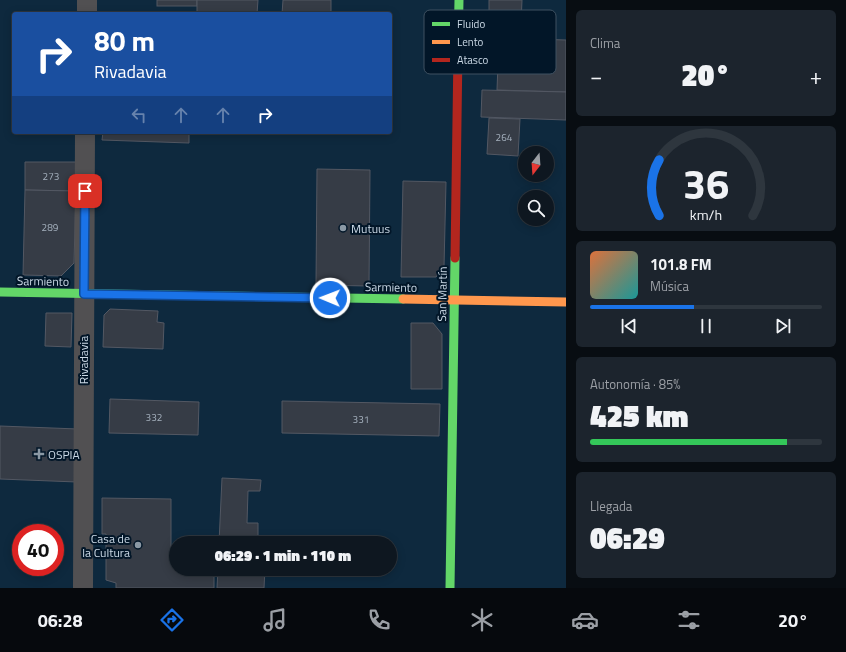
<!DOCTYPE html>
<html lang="es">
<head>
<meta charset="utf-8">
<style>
  :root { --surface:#0e1720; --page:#1c242d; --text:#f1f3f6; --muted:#9b9fa5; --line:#2e363e; --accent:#1a73e8 }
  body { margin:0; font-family:"Titillium Web",sans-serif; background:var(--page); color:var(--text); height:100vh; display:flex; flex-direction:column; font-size:15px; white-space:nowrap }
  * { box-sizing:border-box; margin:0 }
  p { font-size:13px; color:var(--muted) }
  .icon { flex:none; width:22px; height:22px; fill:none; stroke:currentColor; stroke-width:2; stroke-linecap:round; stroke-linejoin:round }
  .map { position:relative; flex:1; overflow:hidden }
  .panel { display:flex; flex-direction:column; gap:10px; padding:10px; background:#080d12; width:280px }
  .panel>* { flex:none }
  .hud { position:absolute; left:12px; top:12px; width:380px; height:122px; border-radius:4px; box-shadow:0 2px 10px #0003,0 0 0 1px var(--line); background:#1a4fa0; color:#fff; overflow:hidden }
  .needle { width:26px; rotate:197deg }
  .tools { position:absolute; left:518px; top:146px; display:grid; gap:8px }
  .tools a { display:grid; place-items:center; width:36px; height:36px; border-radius:50%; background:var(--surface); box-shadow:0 2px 10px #0003,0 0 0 1px var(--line); font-size:20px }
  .speed { position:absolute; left:12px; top:524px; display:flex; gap:8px; font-size:20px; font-weight:700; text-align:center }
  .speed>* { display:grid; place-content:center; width:52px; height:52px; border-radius:50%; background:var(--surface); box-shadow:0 2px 10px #0003,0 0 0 1px var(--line); line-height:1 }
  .speed .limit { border:6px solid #d22; background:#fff; color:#111 }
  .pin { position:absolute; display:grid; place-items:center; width:34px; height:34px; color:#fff; margin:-17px; border-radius:8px; box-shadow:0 2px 6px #0006 }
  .me { position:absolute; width:44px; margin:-22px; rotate:271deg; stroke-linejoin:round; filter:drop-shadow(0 0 3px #0008) }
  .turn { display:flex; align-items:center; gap:14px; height:84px; padding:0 16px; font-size:18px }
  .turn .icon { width:52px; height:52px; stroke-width:2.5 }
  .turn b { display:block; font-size:28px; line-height:34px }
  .lanes { display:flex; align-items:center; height:38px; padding:0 16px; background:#0003; justify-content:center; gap:20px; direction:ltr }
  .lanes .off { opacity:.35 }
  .big { font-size:30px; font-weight:800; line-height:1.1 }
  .panel .card { flex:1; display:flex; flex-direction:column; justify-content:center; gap:6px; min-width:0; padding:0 14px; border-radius:6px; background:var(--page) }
  .panel .dial { align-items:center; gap:0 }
  .dial svg { height:104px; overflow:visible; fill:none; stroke:var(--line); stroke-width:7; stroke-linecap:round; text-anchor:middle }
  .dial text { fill:var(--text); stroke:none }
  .song { display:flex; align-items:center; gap:12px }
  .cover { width:48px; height:48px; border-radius:6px; background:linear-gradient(135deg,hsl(20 70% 55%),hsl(180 70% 35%)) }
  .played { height:4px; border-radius:2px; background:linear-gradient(90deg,var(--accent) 45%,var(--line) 45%) }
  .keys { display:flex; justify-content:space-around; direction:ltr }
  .heat { display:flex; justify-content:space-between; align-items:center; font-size:22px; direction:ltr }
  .charge { height:6px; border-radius:3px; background:linear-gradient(90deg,#34c759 85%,var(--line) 0) }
  .trip { position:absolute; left:169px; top:536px; width:228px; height:40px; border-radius:20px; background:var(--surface); box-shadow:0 2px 10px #0003,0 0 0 1px var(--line); font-weight:800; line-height:40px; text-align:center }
  .tab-bar { display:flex; height:64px; justify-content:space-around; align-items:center; background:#06090d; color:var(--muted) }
  .tab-bar .icon { width:28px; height:28px }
  .tab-bar .current { color:var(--accent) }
  .tab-bar b { font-size:18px; color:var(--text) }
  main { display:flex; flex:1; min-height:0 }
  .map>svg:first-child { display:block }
  .built { fill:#0e293e; fill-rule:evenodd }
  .building { fill:#363c46; stroke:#535863 }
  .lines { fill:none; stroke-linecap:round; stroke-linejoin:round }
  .street { stroke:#515052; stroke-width:20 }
  .fast { stroke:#63d668; stroke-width:9 }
  .slow { stroke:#ff974d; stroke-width:9 }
  .jam { stroke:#b3261e; stroke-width:9 }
  .route-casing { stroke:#114b97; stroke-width:10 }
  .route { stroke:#1a73e8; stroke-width:7 }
  .poi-dot { fill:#8b99a5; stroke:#021628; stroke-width:1.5 }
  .labels { text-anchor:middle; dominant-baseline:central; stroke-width:4; stroke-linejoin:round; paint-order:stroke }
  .number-label { font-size:10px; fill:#a6b2bf }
  .poi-label { font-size:12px; fill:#ccdae7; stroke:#021628; text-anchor:start }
  .street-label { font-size:12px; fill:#ccdae7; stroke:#021628 }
  .key { fill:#021628; stroke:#3f5161; stroke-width:1 }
  .key-label { font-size:11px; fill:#ccdae7 }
</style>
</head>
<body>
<main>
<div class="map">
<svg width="566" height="588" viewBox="0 0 566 588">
  <rect width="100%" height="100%" fill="#131f2a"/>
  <path class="built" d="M0,0H566V588H0ZM14,14H390V132H14ZM525,153H547V175H525ZM525,197H547V219H525ZM21,533H55V567H21ZM176,543H390V569H176Z"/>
  <g class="building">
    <rect x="157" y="0" width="40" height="6"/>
    <path d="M197,0H258L257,14H197Z"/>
    <path d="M283,0H331V14H282Z"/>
    <path d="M489,0H522L521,24L489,23Z"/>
    <path d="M499,38L566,40V92L497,90Z"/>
    <path d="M482,90L566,92V120L481,117Z"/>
    <path d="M489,118L520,119L518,156L487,154Z"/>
    <path d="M103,132H189V143L102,140Z"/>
    <path d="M25,162H77L76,191L25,190Z"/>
    <path d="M317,169L370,170L369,286L316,285Z"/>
    <path d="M403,181L446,182L444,267L436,277H401Z"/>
    <path d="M25,190L76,191L74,263L61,276L23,275Z"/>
    <path d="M110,309L158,311L157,322L164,323L163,349L103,347L104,315Z"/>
    <path d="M46,313H72L71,347L45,346Z"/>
    <path d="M411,323H433L442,334V389H411Z"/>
    <path d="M110,399L199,402L198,435L109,433Z"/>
    <path d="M282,401L440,404L439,436L282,433Z"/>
    <path d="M0,426L78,429L77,482L0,479Z"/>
    <path d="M222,478L261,480L260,491H248L247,523H258V543H219Z"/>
    <path d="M102,498L171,499V557H176V569H214V588H116V583L106,580V534H102Z"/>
    <path d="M218,569H265L264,588H217Z"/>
  </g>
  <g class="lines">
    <g class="street">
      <path d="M87,14V0"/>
      <path d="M83,588L85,132"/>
    </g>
    <g class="fast">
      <path d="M458,51L459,0"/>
      <path d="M0,292L403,299"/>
      <path d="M450,588L455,258"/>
    </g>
    <path class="slow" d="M403,299L566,302"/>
    <path class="jam" d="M455,258L458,51"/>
  </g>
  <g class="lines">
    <g class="route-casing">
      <path id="route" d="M85,191L84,294L330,298"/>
    </g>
    <use href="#route" class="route"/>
  </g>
  <g class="poi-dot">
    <circle cx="343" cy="228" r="4"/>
    <path d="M37 448h4v4h4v4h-4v4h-4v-4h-4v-4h4z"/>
    <circle cx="138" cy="545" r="4"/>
  </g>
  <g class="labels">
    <g class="number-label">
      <text x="504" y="137">264</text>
      <text x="51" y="176">273</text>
      <text x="50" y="227">289</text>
      <text x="154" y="417">332</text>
      <text x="361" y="419">331</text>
    </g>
    <g class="poi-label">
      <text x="351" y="228">Mutuus</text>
      <text x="48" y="454">OSPIA</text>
      <text x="130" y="538" text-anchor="end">Casa de<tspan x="130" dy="14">la Cultura</tspan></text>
    </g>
    <g class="street-label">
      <text transform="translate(43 281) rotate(1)">Sarmiento</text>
      <text transform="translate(391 287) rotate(1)">Sarmiento</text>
      <text transform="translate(442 294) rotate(-89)">San Martín</text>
      <text transform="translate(83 360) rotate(-90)">Rivadavia</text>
    </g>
  </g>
  <rect x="424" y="10" width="132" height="64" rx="6" class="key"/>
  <rect x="432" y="22" width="18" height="4" fill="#63d668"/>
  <rect x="432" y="40" width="18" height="4" fill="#ff974d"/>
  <rect x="432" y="58" width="18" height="4" fill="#b3261e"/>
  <g class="key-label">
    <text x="457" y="28">Fluido</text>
    <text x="457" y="46">Lento</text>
    <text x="457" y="64">Atasco</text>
  </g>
</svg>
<div class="tools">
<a><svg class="needle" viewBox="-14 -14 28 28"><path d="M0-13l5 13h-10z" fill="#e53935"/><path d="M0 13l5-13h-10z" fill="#9b9fa5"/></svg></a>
<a><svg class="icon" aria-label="search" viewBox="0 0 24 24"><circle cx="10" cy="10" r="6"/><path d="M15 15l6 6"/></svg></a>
</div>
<div class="speed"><div class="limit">40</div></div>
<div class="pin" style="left:85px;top:191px;background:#d93025"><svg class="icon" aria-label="arrive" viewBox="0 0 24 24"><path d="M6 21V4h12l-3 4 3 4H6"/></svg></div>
<svg class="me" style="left:330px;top:298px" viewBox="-20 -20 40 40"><circle r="17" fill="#1a73e8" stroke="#fff" stroke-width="3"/><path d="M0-11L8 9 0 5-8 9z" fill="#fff"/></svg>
<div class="trip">06:29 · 1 min · 110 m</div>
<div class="hud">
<div class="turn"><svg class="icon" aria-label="right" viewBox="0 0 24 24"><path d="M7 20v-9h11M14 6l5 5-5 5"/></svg><div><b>80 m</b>Rivadavia</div></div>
<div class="lanes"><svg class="icon off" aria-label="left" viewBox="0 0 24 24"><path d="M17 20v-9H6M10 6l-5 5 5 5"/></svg><svg class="icon off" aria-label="ahead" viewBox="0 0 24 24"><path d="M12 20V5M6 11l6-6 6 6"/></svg><svg class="icon off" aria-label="ahead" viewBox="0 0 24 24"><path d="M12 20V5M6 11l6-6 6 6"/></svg><svg class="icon" aria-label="right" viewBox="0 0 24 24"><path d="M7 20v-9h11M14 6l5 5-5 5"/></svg></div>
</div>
</div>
<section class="panel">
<div class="card"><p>Clima</p>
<div class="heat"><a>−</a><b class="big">20°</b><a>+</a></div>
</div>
<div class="card dial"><svg viewBox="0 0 100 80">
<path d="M14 69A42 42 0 1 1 86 69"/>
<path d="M14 69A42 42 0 0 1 14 26" stroke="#1a73e8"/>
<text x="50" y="56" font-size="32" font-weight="700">36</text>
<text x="50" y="72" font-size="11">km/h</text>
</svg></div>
<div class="card">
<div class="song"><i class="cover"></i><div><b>101.8 FM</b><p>Música</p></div></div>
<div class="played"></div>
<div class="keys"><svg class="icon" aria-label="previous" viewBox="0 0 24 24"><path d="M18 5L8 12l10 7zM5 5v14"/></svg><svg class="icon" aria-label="pause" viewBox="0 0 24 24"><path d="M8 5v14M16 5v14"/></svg><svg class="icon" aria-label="next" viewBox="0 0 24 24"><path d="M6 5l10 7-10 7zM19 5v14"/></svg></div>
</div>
<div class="card"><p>Autonomía · 85%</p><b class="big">425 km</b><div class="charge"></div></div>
<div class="card"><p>Llegada</p><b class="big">06:29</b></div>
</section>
</main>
<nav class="tab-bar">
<b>06:28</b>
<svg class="icon current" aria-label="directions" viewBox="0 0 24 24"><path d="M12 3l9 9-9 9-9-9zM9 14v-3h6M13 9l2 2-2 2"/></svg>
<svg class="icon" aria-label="music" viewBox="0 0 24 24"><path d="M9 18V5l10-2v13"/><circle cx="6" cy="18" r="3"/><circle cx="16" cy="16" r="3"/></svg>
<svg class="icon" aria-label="phone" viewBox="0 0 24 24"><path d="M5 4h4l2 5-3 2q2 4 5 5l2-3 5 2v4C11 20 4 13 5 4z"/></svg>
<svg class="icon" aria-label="climate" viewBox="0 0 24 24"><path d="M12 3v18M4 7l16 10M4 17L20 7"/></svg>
<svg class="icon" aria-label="car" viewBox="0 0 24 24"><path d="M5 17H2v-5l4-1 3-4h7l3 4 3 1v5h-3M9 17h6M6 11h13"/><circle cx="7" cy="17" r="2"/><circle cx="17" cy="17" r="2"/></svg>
<svg class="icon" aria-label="filters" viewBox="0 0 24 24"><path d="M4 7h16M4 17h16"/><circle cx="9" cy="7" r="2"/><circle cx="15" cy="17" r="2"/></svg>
<b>20°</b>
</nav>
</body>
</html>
